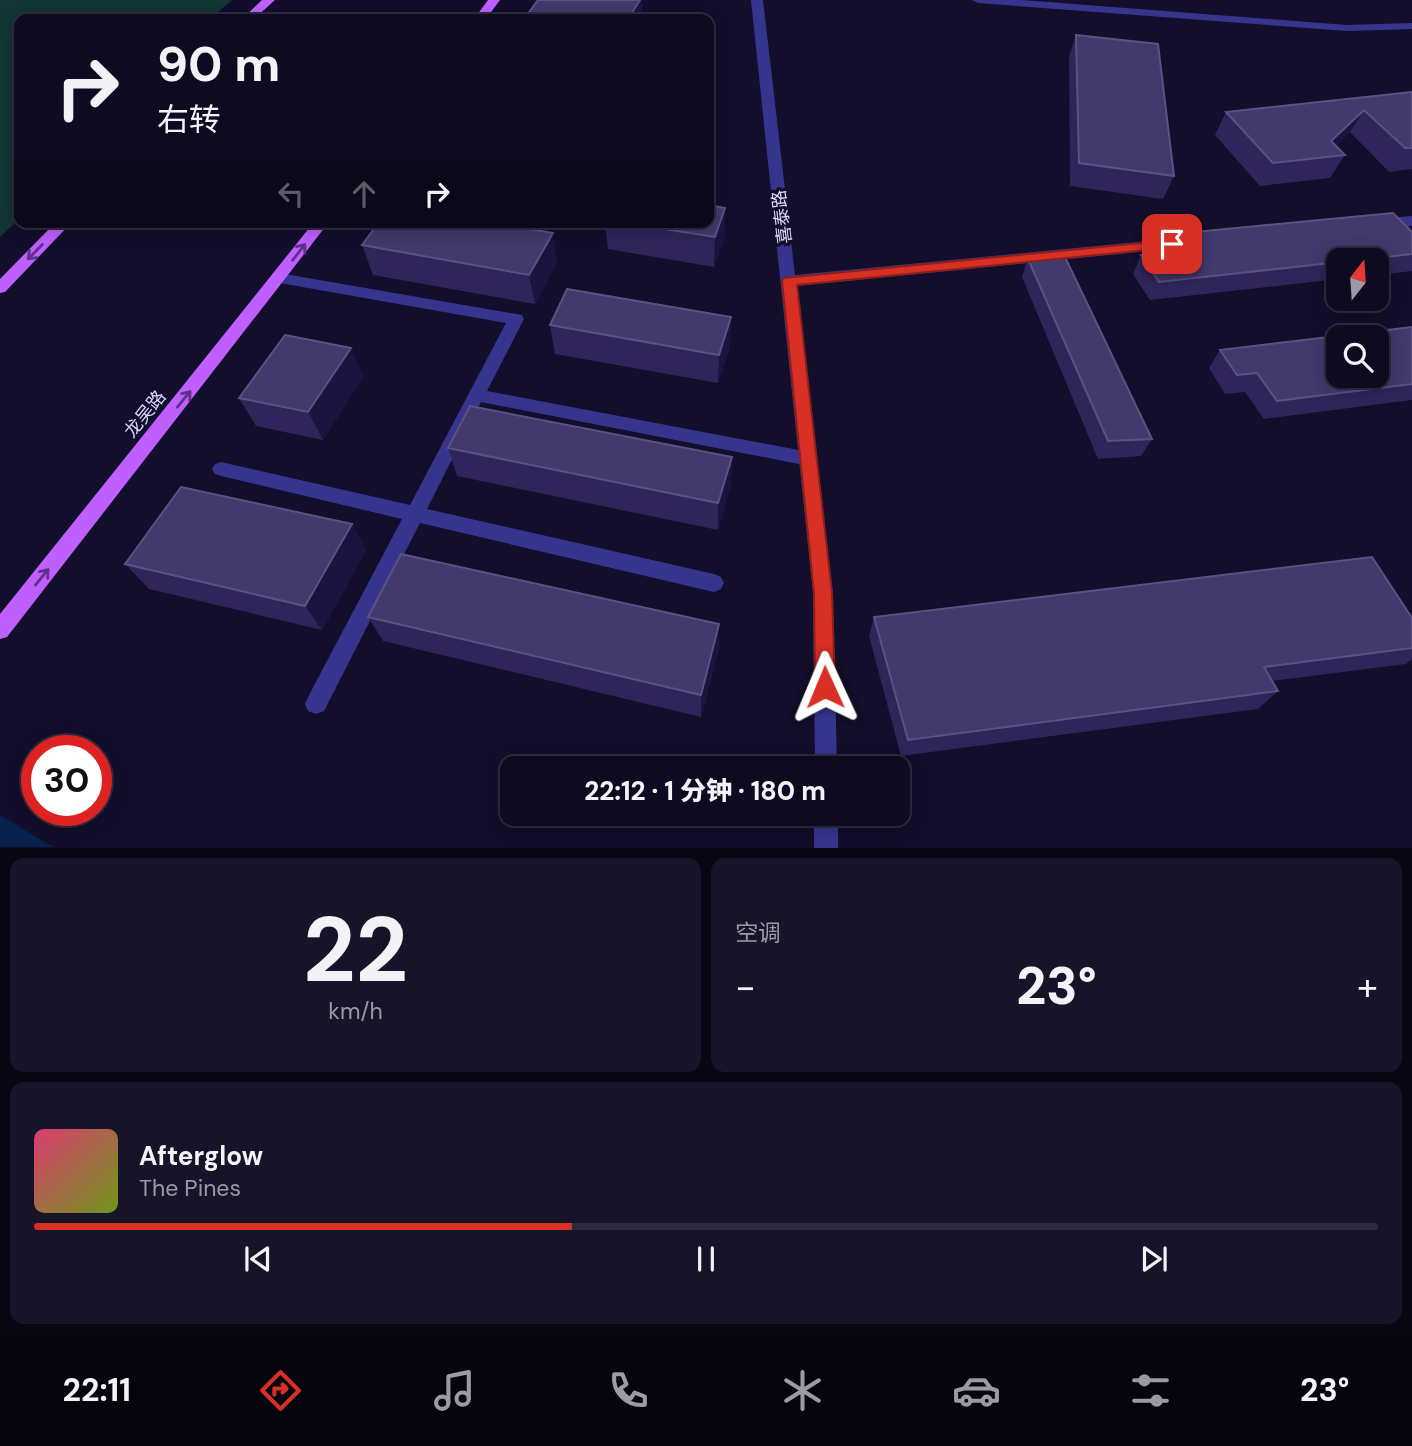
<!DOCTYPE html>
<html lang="zh">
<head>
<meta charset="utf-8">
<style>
  :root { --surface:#0e0a20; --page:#171329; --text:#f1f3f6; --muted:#9b9aa5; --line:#2e2b3e; --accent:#d93025 }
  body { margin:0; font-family:"DM Sans","Noto Sans SC",sans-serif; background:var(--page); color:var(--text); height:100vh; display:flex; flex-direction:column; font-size:26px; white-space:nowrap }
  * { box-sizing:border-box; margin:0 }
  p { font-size:23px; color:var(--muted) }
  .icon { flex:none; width:38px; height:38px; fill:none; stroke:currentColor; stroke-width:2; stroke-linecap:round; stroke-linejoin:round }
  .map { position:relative; height:848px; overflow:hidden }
  .side { display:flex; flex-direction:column; gap:10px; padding:10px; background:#080612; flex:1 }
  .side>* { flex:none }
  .hud { position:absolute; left:14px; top:14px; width:700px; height:214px; border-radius:14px; box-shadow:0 4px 18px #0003,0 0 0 2px var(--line); background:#0e0a20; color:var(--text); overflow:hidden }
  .needle { width:46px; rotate:17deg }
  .controls { position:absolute; left:1326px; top:248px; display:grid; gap:14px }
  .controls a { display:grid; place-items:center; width:63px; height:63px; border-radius:14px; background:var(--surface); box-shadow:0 4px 18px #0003,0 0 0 2px var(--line); font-size:35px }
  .speed { position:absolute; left:21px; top:735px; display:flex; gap:14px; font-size:35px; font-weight:700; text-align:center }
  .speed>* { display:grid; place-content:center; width:91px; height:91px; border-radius:50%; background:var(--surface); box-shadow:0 4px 18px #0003,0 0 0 2px var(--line); line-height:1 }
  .speed .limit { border:10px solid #d22; background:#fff; color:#111 }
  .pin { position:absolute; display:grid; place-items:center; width:60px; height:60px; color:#fff; margin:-30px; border-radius:14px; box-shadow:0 4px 10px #0006 }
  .me { position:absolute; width:77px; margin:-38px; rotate:359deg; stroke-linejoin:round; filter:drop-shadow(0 0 5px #0008) }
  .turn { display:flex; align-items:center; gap:24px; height:147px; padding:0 28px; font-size:32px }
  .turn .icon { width:91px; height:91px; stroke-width:2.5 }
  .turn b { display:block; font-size:49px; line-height:60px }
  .lanes { display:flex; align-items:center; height:66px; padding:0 28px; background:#0003; justify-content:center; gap:35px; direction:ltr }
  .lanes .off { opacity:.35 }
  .big { font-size:52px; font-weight:800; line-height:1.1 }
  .side .tile { flex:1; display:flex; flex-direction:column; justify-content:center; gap:10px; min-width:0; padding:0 24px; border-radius:14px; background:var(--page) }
  .side .dial { align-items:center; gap:0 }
  .dial b { font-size:91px; line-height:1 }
  .song { display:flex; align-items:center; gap:21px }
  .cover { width:84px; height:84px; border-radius:10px; background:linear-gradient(135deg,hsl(340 70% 55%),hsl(80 70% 35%)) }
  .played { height:7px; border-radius:4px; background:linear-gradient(90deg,var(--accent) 40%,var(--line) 40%) }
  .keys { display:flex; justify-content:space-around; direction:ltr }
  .heat { display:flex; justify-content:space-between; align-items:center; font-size:38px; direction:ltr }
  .side .tiles { flex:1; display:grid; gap:10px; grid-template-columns:1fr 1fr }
  .tile:last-child { grid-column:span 2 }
  .trip { position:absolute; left:500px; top:756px; width:410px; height:70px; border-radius:14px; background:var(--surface); box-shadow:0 4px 18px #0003,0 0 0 2px var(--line); font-weight:800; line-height:70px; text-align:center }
  .tab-bar { display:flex; height:112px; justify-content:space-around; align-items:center; background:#06040d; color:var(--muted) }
  .tab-bar .icon { width:49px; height:49px }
  .tab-bar .selected { color:var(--accent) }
  .tab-bar b { font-size:32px; color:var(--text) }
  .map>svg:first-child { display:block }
  .green { fill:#113633 }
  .water { fill:#06224d }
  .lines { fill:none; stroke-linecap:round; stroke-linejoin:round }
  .service { fill:#36358e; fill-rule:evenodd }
  .minor { fill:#36358e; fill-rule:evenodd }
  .primary { fill:#bf5fff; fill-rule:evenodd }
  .wall { fill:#2f255a }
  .shaded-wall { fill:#1c1440 }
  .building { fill:#42396c; stroke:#5a5283; stroke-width:2; fill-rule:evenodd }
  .oneway { stroke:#60328a }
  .route { fill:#d93025; stroke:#8d1f18; stroke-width:2 }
  .labels { text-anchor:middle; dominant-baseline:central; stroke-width:7; stroke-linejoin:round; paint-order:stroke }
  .street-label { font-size:18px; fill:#dcd8ff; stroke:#120e2b }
</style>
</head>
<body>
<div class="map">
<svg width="1412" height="848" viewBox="0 0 1412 848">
  <rect width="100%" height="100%" fill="#120e2b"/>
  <path class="green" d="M0,0H232L210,19H19V219L0,237Z"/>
  <path class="water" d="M0,815L53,847H0Z"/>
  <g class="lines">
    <path class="service" d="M279,273L522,315L524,319L487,391L809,452L815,454L818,459L815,464L809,466L481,402L427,509L714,574L721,577L724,583L721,589L714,592L420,523L324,711L316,714L308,711L305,704L308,697L402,519L221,476L215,474L212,469L215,464L221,462L410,505L506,323L274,282L271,278Z"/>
    <g class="minor">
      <path d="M751,0H763L795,275L1169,239L1176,244L1169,249L796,286L833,593L837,768H815L813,593Z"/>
      <path d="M972,0H1022L1347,25L1412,23V29L1347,31L978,3Z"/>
      <path d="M1412,216V226L1378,229L1371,224L1378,219Z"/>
      <rect x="814" y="814" width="24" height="34"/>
    </g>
    <g class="primary">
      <path d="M262,0H275L254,19H242Z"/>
      <path d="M488,0H500L486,19H474Z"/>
      <path d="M56,222H72L5,292L0,293V279Z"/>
      <path d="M314,222H329L7,637L0,639V614Z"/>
    </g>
  </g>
  <g class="wall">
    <path d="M1076,35L1174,176L1163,199L1070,186L1069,57Z"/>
    <path d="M1412,92V169L1389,172L1350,132L1336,146L1345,155L1330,178L1260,186L1215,135L1226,112Z"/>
    <path d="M605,222H709L725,237L714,267L608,249Z"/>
    <path d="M1412,232V271L1377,275V261H1339V279L1150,300L1133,274L1141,255H1144L1153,236Z"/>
    <path d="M362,245L557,262L535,304L373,275Z"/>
    <path d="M1028,259L1152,439L1141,456L1098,459L1022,277Z"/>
    <path d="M731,317L730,346L718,383L555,354L550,325Z"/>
    <path d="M1412,327V400L1264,419L1245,392L1225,394L1209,368L1220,350Z"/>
    <path d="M363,376L323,440L256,426L239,398Z"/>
    <path d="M448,448L732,457L731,484L718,530L457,476Z"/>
    <path d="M352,524L366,550L322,630L149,589L125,564Z"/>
    <path d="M368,617L719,624V648L701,717L383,641Z"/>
    <path d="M874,617L1412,618V659L1406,664L1272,681L1278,691L1258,709L901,756L869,636Z"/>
  </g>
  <g class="shaded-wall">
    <path d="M640,0H642L643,19H628Z"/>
    <path d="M1364,110L1350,132L1324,158L1331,141Z"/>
    <path d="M725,208V237L714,267L715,237Z"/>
    <path d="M553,233L557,262L535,304L529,275Z"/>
    <path d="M731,317L730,346L718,383L719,355Z"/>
    <path d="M351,348L363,376L323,440L308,412Z"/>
    <path d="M732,457L731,484L718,530V503Z"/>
    <path d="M352,524L366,550L322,630L305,606Z"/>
    <path d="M719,624V648L701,717V695Z"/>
  </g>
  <g class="building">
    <path d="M538,0H640L628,19H524Z"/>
    <path d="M1076,35L1158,44L1174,176L1079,163Z"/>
    <path d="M1412,92V148H1405L1364,110L1331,141L1345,155L1273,163L1226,112Z"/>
    <path d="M709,205L725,208L715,237L619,222H709Z"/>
    <path d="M1393,213L1412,232V254L1351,261H1339V262L1159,282L1141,255L1165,253L1153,236Z"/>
    <path d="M379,222H490L553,233L529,275L362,245Z"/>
    <path d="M1065,257L1152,439L1108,441L1028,259Z"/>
    <path d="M567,289L731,317L719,355L550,325Z"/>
    <path d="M1412,327V384L1277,401L1257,373L1237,375L1220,350ZM1339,338H1377V376H1339Z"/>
    <path d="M285,335L351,348L308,412L239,398Z"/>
    <path d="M470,406L732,457L718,503L448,448Z"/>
    <path d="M181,487L352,524L305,606L125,564Z"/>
    <path d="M401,554L719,624L701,695L368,617Z"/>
    <path d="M1372,557L1412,618V648L1264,667L1278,691L908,740L874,617Z"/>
  </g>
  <defs><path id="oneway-shaft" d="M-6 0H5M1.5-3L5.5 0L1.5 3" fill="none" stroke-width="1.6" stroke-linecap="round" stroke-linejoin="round" transform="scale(1.75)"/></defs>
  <g class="oneway">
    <use href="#oneway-shaft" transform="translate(35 252) rotate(135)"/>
    <use href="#oneway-shaft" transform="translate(299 252) rotate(-52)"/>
    <use href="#oneway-shaft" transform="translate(184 399) rotate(-51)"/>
    <use href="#oneway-shaft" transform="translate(42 577) rotate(-51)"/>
  </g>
  <path class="route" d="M1172,240L1177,241V247L797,285L832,593L835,687L832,693L825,696L818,693L815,687L814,593L782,281L784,278Z"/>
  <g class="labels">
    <g class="street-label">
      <text transform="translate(782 217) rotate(-97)">喜泰路</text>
      <text transform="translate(145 414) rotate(-51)">龙吴路</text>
    </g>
  </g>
</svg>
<div class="controls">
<a><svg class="needle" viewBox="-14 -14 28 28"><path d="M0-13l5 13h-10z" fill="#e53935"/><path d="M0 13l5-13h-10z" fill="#9b9aa5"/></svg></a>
<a><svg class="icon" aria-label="search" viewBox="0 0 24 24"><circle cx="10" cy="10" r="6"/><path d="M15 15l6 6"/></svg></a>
</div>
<div class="speed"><div class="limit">30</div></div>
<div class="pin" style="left:1172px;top:244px;background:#d93025"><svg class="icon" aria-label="arrive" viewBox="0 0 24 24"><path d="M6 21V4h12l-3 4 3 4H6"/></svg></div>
<svg class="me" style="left:825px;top:687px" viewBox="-20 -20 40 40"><path d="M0-17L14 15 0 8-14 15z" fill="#d93025" stroke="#fff" stroke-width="4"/></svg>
<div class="trip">22:12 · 1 分钟 · 180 m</div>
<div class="hud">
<div class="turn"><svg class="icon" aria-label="right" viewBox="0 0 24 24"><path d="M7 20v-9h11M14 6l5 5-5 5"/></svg><div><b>90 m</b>右转</div></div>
<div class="lanes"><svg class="icon off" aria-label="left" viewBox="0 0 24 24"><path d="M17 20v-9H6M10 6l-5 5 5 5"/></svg><svg class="icon off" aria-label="ahead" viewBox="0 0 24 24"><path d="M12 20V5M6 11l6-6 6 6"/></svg><svg class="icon" aria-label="right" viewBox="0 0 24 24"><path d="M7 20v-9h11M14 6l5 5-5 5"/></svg></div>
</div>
</div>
<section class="side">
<div class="tiles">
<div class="tile dial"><b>22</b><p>km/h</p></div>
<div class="tile"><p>空调</p>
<div class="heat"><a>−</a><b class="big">23°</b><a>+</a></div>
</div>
<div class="tile">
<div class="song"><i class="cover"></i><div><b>Afterglow</b><p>The Pines</p></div></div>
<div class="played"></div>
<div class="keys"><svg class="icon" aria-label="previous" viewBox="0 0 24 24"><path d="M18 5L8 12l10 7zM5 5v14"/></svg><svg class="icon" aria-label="pause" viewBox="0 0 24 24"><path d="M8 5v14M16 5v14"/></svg><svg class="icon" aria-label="next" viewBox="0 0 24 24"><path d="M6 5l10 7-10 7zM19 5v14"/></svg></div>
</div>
</div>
</section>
<nav class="tab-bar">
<b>22:11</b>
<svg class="icon selected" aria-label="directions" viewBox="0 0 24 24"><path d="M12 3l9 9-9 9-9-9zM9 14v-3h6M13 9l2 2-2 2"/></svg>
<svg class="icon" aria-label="music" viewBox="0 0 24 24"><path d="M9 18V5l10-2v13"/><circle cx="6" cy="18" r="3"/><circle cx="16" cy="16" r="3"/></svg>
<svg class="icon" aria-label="phone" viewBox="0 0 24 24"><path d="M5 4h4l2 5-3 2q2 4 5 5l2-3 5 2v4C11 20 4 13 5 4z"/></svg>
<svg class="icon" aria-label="climate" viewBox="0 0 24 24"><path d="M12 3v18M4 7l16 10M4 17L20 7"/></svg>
<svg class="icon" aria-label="car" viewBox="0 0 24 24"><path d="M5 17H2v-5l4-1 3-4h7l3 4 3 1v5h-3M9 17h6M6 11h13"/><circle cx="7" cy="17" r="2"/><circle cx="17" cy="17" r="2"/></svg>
<svg class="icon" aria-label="filters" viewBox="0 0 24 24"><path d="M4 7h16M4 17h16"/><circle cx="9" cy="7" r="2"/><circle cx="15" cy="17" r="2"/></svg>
<b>23°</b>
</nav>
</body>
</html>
